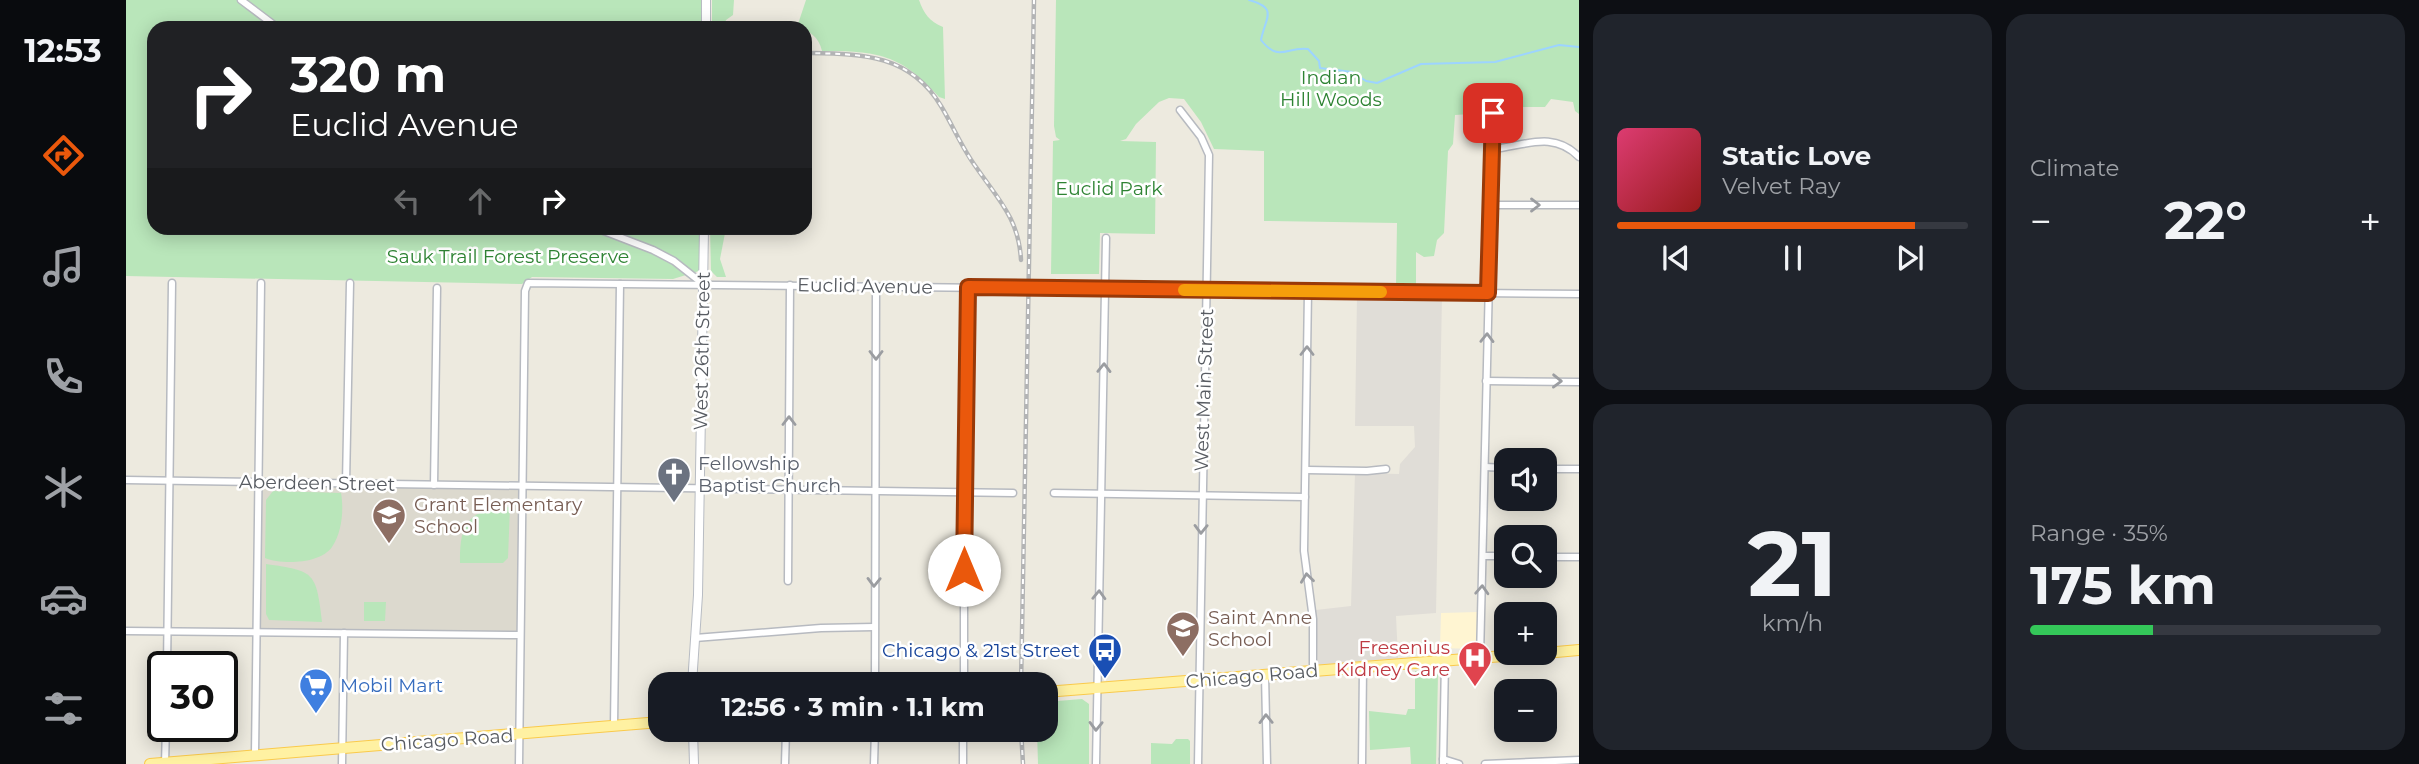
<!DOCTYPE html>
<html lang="en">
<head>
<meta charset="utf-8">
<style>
  :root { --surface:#171b24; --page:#20242c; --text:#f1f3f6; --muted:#9ea1a6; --line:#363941; --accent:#ea580c }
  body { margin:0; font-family:Montserrat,sans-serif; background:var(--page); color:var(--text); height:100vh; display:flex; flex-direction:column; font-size:26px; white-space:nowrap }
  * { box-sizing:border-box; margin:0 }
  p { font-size:23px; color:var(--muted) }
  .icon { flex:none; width:38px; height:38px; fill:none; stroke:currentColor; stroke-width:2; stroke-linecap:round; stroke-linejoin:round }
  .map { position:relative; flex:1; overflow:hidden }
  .side { display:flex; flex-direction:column; gap:14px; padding:14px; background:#0d0f14; width:840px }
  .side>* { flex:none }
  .hud { position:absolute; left:21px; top:21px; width:665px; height:214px; border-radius:21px; box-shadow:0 4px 18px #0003; background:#202124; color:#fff; overflow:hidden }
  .fabs { position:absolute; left:1368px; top:448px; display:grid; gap:14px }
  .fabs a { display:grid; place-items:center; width:63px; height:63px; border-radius:14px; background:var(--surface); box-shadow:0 4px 18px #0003; font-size:35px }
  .speed { position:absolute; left:21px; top:651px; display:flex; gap:14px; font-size:35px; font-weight:700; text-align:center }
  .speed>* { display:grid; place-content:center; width:91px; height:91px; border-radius:50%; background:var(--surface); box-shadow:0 4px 18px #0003; line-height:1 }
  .speed .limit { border:4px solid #111; border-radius:10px; background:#fff; color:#111 }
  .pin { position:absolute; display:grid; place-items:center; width:60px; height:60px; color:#fff; margin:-30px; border-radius:14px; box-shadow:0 4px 10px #0006 }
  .me { position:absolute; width:77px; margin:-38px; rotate:0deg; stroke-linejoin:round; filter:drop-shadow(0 0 5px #0008) }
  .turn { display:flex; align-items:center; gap:24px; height:147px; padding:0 28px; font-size:32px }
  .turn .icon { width:91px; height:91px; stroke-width:2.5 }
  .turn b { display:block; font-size:49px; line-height:60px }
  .lanes { display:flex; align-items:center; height:66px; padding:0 28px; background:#0003; justify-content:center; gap:35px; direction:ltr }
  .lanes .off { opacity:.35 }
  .big { font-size:52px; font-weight:700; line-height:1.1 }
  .side .tile { flex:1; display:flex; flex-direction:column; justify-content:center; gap:10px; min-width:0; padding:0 24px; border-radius:21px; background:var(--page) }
  .side .dial { align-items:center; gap:0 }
  .dial b { font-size:91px; line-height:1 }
  .song { display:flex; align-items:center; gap:21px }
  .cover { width:84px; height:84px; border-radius:10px; background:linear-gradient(135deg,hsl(340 70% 55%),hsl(0 70% 35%)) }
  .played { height:7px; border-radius:4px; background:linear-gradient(90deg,var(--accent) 85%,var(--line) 85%) }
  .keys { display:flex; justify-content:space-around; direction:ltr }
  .heat { display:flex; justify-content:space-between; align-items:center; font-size:38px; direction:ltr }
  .charge { height:10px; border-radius:5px; background:linear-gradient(90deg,#34c759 35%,var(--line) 0) }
  .side .tiles { flex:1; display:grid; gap:14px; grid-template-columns:repeat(2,1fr) }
  .trip { position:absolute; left:522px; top:672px; width:410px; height:70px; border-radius:21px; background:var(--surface); box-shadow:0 4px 18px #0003; font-weight:700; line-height:70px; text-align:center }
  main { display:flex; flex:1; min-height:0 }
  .dock { display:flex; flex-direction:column; width:126px; justify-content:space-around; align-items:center; background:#090b0e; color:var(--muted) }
  .dock .icon { width:49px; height:49px }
  .dock .current { color:var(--accent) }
  .dock b { font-size:32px; color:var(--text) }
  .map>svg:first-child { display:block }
  .commercial { fill:#fff5d2 }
  .industrial { fill:#e0ddd7 }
  .education { fill:#dcd9ce }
  .green { fill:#b9e6ba }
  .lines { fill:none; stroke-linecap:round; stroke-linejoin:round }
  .stream { stroke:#9dd4ff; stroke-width:2 }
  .street-casing { stroke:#b7bac0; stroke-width:9 }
  .secondary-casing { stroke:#b8bcc3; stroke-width:10 }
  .primary-casing { stroke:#faca4b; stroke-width:12 }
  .street { stroke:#fff; stroke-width:6 }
  .secondary { stroke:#fff; stroke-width:8 }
  .primary { stroke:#fff1a2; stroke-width:10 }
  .rail-casing { stroke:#b3b4b5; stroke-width:4.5 }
  .rail { stroke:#fff; stroke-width:2; stroke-dasharray:5; stroke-linecap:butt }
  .oneway { stroke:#9b9da1 }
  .route-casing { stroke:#983908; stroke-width:18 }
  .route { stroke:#ea580c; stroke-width:12 }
  .slow { stroke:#f59e0b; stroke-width:12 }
  .labels { text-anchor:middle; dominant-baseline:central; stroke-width:5; stroke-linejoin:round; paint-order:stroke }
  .park-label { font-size:19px; fill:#2e8333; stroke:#fff }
  .street-label { font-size:19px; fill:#585c62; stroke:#fff }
  .worship-label { font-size:19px; fill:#5b616d; stroke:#fff; text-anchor:start }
  .education-label { font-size:19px; fill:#785e54; stroke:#fff; text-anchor:start }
  .health-label { font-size:19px; fill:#be3a42; stroke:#fff; text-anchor:end }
  .transit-label { font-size:19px; fill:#164399; stroke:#fff; text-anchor:end }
  .shop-label { font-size:19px; fill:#366cbe; stroke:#fff; text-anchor:start }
</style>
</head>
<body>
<main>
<nav class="dock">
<b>12:53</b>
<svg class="icon current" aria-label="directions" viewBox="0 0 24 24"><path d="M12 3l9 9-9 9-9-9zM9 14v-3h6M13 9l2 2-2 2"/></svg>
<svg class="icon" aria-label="music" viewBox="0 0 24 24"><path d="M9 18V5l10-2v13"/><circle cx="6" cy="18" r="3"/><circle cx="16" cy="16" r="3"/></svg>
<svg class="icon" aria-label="phone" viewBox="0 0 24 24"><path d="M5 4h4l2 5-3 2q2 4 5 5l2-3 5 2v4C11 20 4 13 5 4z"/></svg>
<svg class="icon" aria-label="climate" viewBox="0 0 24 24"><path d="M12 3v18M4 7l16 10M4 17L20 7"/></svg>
<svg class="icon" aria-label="car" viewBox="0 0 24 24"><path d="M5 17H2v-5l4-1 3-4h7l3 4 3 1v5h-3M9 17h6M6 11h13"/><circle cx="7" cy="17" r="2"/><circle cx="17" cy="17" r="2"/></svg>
<svg class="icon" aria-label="filters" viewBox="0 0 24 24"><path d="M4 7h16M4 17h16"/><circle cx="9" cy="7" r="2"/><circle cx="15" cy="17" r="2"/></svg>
</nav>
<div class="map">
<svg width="1453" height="764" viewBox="0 0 1453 764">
  <rect width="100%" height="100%" fill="#edeadf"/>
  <path class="commercial" d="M1352,612L1350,649L1314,648L1315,613Z"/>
  <path class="industrial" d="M1231,296H1316L1310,613L1270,616L1272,658L1192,665L1190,610L1225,606L1229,473L1273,474L1274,464L1289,447L1288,426H1229Z"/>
  <path class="education" d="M135,485L394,489L391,632L132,629Z"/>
  <g class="green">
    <path d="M0,0H577V28H28V228H574L573,271L547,279L406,277L396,284L0,276Z"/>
    <path d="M586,0H608L607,15L600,20L597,28H586Z"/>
    <path d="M680,0H793C798,14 803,21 817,27L819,99L813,97C775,54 751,51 696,51C693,37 683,30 671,27Z"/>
    <path d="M930,0H1453V114L1449,111L1447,102L1425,99L1419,107H1397L1376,112L1329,115L1327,144L1322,151L1318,233L1311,240L1308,256L1298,257L1290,252V288L1270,287L1271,223L1138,221V151L1088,149L1075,122L1058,99L1043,98L1033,102L1010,124L1000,139L994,141L1030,142L1029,234L974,233L973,274H925L927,141L934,140L930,137L928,126Z"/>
    <path d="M584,228H600L594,259L600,277H591L585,271Z"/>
    <path d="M147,491L215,493C218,510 216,532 206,547C194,564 156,565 139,558L140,500Z"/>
    <path d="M384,507L382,558L377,563H334C333,523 343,509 384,507Z"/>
    <path d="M140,564C189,571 190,572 196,622L143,620L140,614Z"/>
    <path d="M238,602H260L259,621H238Z"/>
    <path d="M1309,670L1312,675L1310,764H1285L1284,747L1244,750L1243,711L1280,715L1282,709H1289V671Z"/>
    <path d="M956,699L963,704V764H912L911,730H919V702Z"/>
    <path d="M1050,739H1062L1064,741V764H1025V743L1046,744Z"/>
  </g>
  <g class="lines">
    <path class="stream" d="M1123,0C1153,8 1139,18 1135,40C1153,63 1161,46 1182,49L1193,61L1194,68L1226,72L1240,81L1251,83L1295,64L1369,62L1433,45L1453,47"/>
    <g class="street-casing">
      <g id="street">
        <path d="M115,0L152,28"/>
        <path d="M1054,110L1075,137L1083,155L1072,764"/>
        <path d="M1367,149C1398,146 1427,130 1453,157"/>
        <path d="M1364,205H1453"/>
        <path d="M470,228L527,250L548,261L577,284"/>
        <path d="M1182,291L1178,551L1187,619V671"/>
        <path d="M1360,381L1453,382"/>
        <path d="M1359,467L1381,468"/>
        <path d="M1419,469H1453"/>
        <path d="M1181,470L1241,471L1260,469"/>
        <path d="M0,480L887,493"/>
        <path d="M220,483L224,283"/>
        <path d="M308,485L311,288"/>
        <path d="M928,493L1179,497"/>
        <path d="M1358,556H1381"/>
        <path d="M1419,557H1453"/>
        <path d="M662,581L664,285"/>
        <path d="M0,631L394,635"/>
        <path d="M569,638L695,628L748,627"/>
        <path d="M1354,658L1367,113"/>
        <path d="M41,667L46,283"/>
        <path d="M1139,675L1141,764"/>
        <path d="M749,684L750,286"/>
        <path d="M838,684V492L842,287"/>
        <path d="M488,725L494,284"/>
        <path d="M129,754L135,283"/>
        <path d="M1317,759L1333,764"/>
        <path d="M39,764L40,726"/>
        <path d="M216,764L218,633"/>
        <path d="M393,764L399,291L402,283L1453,294"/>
        <path d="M659,764L660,730"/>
        <path d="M748,764L749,730"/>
        <path d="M837,764V730"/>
        <path d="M970,764L980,238"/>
        <path d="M1236,764L1237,667"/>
        <path d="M1317,764L1319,661"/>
        <path d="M1359,764L1453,760"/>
      </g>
    </g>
    <g class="secondary-casing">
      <g id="secondary">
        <path d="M580,28V0"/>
        <path d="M566,684L572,595L578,228"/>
        <path d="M567,730L568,764"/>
      </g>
    </g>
    <g class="primary-casing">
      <g id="primary">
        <path d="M1419,653L1453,650"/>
        <path d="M919,692L1417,653"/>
        <path d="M24,764L534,722"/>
      </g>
    </g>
    <use href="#street" class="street"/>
    <use href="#secondary" class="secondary"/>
    <use href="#primary" class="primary"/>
    <g class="rail-casing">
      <g id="rail">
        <path d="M679,53C734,54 783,53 815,106C827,126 836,148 850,167C872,199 893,219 895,260"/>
        <path d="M895,684L908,0"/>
        <path d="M895,730L897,764"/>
      </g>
    </g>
    <use href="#rail" class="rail"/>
  </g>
  <defs><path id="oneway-chevron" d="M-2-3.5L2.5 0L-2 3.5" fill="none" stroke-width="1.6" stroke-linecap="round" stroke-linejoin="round" transform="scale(1.75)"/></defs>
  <g class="oneway">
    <use href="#oneway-chevron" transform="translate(1409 205)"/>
    <use href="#oneway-chevron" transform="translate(1361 338) rotate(-89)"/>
    <use href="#oneway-chevron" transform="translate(1181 351) rotate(-90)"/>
    <use href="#oneway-chevron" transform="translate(750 355) rotate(90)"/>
    <use href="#oneway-chevron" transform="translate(978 368) rotate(-89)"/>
    <use href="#oneway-chevron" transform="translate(1431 381) rotate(1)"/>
    <use href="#oneway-chevron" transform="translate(663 421) rotate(-90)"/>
    <use href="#oneway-chevron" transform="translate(1075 529) rotate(91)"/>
    <use href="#oneway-chevron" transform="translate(1181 578) rotate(-97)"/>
    <use href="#oneway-chevron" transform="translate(748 582) rotate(91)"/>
    <use href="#oneway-chevron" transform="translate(1356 590) rotate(-87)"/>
    <use href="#oneway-chevron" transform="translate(973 595) rotate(-88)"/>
    <use href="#oneway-chevron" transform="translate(1140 719) rotate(-91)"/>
    <use href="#oneway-chevron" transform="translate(970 726) rotate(91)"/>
  </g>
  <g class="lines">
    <g class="route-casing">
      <path id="route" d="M838,570L842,287L1362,293L1367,113"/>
    </g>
    <use href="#route" class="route"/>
    <path class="slow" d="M1058,290L1255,292"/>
  </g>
  <defs>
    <g id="church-pin" transform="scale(1.75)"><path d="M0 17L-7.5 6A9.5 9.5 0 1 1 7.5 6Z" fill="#6b7280" stroke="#fff"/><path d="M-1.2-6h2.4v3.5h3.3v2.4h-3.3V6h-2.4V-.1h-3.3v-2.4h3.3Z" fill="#fff"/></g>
    <g id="school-pin" transform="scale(1.75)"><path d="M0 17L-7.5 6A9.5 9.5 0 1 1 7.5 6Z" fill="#8d6e63" stroke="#fff"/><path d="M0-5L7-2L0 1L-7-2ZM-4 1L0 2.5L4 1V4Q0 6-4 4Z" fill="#fff"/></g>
    <g id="bus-pin" transform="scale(1.75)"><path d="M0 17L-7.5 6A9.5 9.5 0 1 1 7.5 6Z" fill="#1a4fb4" stroke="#fff"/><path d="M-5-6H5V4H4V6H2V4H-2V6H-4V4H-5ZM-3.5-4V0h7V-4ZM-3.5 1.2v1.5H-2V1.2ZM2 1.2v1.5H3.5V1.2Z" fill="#fff"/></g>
    <g id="hospital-pin" transform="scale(1.75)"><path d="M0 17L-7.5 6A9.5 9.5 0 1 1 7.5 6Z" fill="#e0444e" stroke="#fff"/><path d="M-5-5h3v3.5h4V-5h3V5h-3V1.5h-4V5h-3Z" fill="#fff"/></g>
    <g id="supermarket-pin" transform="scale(1.75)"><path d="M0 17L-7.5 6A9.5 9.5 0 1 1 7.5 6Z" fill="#3f7fe0" stroke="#fff"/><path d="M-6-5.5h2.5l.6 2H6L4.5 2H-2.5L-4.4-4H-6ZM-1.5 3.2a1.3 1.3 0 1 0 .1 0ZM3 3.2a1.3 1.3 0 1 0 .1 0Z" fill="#fff"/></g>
  </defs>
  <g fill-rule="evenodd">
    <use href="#church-pin" x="548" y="474"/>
    <use href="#school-pin" x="263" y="515"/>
    <use href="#school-pin" x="1057" y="628"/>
    <use href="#bus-pin" x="979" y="650"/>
    <use href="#hospital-pin" x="1349" y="658"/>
    <use href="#supermarket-pin" x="190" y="685"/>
  </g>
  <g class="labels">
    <g class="park-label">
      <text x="1205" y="77">Indian<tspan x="1205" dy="22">Hill Woods</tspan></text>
      <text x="983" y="188">Euclid Park</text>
      <text x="382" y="256">Sauk Trail Forest Preserve</text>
    </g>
    <g class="street-label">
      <text transform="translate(739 286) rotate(1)">Euclid Avenue</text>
      <text transform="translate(576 351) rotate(-89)">West 26th Street</text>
      <text transform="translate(1078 390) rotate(-88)">West Main Street</text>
      <text transform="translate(191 483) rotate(1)">Aberdeen Street</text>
      <text transform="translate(1126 676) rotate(-5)">Chicago Road</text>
      <text transform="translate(321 740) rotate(-4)">Chicago Road</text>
    </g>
    <g class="worship-label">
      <text x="572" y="463">Fellowship<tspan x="572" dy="22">Baptist Church</tspan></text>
    </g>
    <g class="education-label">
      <text x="288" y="504">Grant Elementary<tspan x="288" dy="22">School</tspan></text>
      <text x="1082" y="617">Saint Anne<tspan x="1082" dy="22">School</tspan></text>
    </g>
    <g class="health-label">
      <text x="1324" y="647">Fresenius<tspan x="1324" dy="22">Kidney Care</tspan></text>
    </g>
    <g class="transit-label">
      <text x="954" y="650">Chicago &amp; 21st Street</text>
    </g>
    <g class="shop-label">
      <text x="214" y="685">Mobil Mart</text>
    </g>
  </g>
</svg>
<div class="fabs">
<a><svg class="icon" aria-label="sound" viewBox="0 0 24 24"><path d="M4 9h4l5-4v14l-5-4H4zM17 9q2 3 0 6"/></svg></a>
<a><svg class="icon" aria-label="search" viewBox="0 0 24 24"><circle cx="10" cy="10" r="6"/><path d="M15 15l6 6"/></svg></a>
<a>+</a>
<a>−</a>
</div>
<div class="speed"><div class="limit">30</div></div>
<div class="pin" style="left:1367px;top:113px;background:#d93025"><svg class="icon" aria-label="arrive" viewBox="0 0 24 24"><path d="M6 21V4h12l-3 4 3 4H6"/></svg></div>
<svg class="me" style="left:838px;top:570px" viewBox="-20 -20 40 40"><circle r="19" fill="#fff"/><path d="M0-13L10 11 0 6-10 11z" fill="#ea580c"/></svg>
<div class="trip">12:56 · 3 min · 1.1 km</div>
<div class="hud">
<div class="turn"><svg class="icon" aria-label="right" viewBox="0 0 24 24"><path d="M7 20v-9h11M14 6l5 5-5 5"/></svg><div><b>320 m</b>Euclid Avenue</div></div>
<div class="lanes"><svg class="icon off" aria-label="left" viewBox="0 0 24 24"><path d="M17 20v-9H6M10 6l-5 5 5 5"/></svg><svg class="icon off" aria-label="ahead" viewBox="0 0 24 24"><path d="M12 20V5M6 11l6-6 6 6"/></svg><svg class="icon" aria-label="right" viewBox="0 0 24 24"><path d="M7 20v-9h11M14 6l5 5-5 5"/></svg></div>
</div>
</div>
<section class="side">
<div class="tiles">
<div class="tile">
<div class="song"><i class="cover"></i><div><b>Static Love</b><p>Velvet Ray</p></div></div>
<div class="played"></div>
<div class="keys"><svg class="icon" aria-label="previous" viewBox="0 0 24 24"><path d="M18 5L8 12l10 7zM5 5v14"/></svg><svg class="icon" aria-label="pause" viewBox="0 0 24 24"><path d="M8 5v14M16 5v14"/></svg><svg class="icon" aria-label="next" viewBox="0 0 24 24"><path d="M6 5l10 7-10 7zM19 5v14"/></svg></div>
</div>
<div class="tile"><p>Climate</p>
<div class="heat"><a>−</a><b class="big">22°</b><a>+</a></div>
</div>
<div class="tile dial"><b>21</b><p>km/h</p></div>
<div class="tile"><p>Range · 35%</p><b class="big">175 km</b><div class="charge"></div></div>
</div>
</section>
</main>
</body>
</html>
